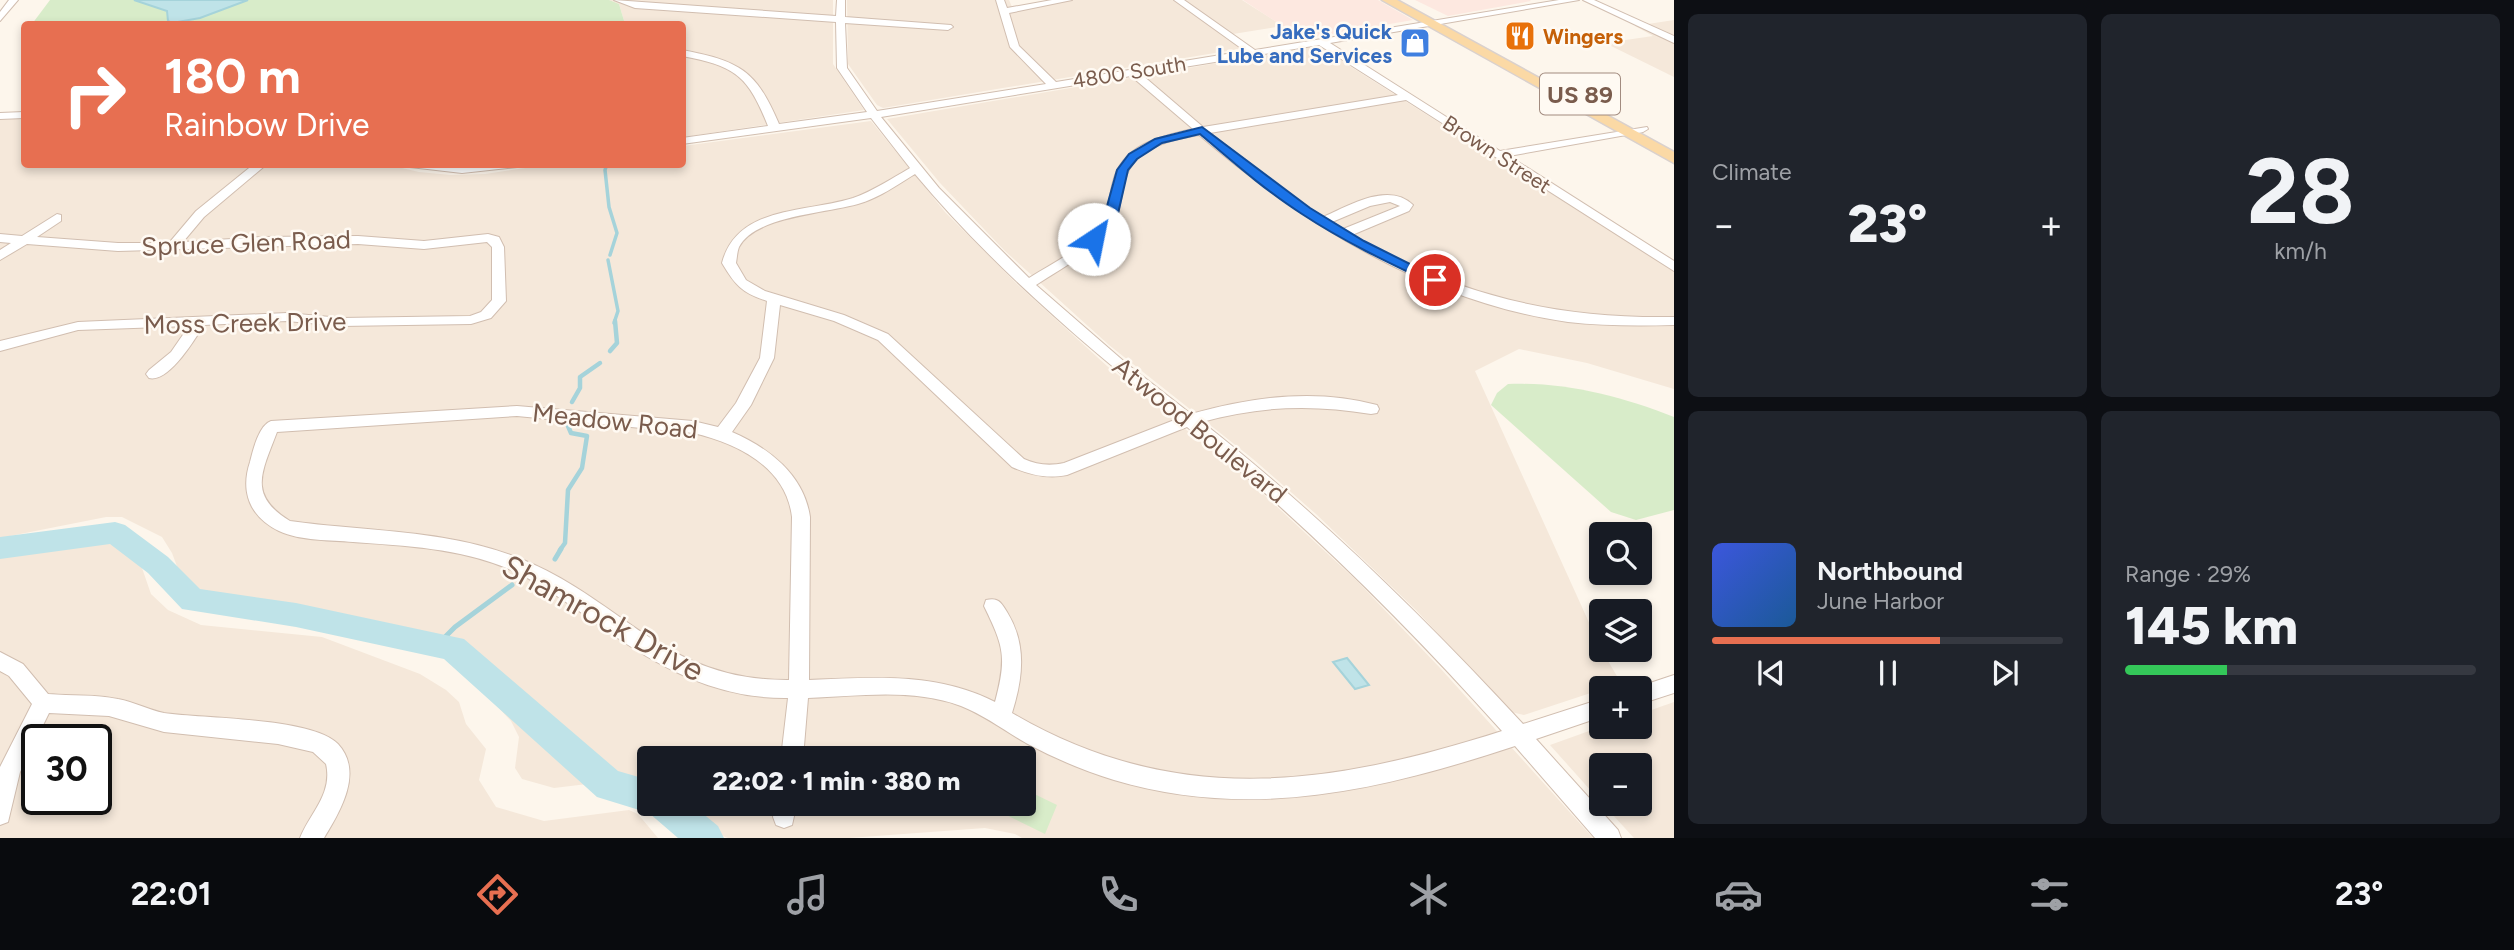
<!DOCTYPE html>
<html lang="en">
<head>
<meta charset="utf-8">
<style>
  :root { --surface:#171b24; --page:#20242c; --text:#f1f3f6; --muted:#9ea1a6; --line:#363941; --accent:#e76f51 }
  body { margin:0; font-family:Figtree,sans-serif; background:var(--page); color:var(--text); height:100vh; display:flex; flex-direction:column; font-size:26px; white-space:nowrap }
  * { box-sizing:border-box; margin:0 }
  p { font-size:23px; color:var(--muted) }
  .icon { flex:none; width:38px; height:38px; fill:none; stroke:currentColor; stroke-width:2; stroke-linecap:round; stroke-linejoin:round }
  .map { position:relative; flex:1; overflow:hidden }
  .sheet { display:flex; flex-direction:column; gap:14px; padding:14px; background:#0d0f14; width:840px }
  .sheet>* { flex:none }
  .guide { position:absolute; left:21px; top:21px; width:665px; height:147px; border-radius:7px; box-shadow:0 4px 10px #0003; background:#e76f51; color:#fff; overflow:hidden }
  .fabs { position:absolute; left:1589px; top:522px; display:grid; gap:14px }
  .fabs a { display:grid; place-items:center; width:63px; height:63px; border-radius:7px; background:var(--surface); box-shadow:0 4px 10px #0003; font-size:35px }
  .speed { position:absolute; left:21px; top:724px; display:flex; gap:14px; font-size:35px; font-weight:700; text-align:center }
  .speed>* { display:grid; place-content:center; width:91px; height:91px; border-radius:50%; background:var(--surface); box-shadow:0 4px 10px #0003; line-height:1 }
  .speed .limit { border:4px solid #111; border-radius:10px; background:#fff; color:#111 }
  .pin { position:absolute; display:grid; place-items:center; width:60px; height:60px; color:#fff; margin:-30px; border:4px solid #fff; border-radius:50%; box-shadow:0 2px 7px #0007 }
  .me { position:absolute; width:77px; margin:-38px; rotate:34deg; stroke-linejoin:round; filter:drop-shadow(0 0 5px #0008) }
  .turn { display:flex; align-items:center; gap:24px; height:147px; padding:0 28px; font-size:32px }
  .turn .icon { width:91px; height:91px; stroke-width:2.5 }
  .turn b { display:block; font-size:49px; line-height:60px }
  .big { font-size:52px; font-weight:800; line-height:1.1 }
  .sheet .tile { flex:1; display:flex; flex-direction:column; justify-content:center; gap:10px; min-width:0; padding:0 24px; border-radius:10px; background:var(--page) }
  .sheet .dial { align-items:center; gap:0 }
  .dial b { font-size:91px; line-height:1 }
  .song { display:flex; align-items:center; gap:21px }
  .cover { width:84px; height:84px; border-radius:10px; background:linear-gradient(135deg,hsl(230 70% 55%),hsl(210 70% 35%)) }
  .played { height:7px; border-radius:4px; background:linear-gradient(90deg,var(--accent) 65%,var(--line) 65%) }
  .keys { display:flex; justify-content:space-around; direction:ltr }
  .heat { display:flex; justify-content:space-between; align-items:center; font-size:38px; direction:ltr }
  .charge { height:10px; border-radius:5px; background:linear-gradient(90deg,#34c759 29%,var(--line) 0) }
  .sheet .tiles { flex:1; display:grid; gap:14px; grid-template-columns:repeat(2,1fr) }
  .trip { position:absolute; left:637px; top:746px; width:399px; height:70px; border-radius:7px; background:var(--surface); box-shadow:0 4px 10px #0003; font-weight:800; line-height:70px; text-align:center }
  .tab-bar { display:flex; height:112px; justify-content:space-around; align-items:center; background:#090b0e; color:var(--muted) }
  .tab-bar .icon { width:49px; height:49px }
  .tab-bar .current { color:var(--accent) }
  .tab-bar b { font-size:32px; color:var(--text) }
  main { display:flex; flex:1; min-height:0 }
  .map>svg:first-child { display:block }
  .residential { fill:#f5e8da; fill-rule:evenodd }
  .commercial { fill:#fde8e0 }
  .green { fill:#d8ecc9 }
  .water { fill:#bfe3e8; stroke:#a5d3da; stroke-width:2 }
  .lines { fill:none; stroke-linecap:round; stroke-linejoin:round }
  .stream-far3 { stroke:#a5d3da; stroke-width:2.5 }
  .stream-far2 { stroke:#a5d3da; stroke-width:3.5 }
  .stream-far1 { stroke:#a5d3da; stroke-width:4.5 }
  .stream { stroke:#a5d3da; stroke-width:5 }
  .river { fill:#bfe3e8; fill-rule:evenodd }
  .minor-casing { stroke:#d1beb0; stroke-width:2 }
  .major-casing { stroke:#dad1cd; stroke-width:3 }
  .minor { fill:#fff; fill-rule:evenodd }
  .major { fill:#fbd9a5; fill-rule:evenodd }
  .route { fill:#1a73e8; stroke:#114b97; stroke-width:2 }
  .labels { text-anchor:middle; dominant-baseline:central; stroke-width:5; stroke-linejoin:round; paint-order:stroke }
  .far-shop-label { font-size:21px; font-weight:bold; fill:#366cbe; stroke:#fffaf3; text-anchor:end }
  .far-food-label { font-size:21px; font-weight:bold; fill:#c56008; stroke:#fffaf3; text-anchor:start }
  .far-street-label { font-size:21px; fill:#7a5c4d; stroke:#fffaf3 }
  .shield { fill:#fffaf3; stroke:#a28b7f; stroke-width:2 }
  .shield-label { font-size:24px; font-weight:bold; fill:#7a5c4d }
  .street-label { font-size:26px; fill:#7a5c4d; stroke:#fffaf3 }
  .near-street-label { font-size:32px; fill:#7a5c4d; stroke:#fffaf3 }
</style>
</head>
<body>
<main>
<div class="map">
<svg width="1674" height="838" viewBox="0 0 1674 838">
  <rect width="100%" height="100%" fill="#fdf6ec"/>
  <g class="residential">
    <path d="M609,0H833V64L864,110L683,137L682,24H625L619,4Z"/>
    <path d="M847,0H1009L1012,7L1051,0H1242L1283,26L1233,34L1251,47L883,108L877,105L848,64Z"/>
    <path d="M1674,20V77L1605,43L1653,36L1635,26Z"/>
    <path d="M1318,46L1674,271V389L1587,363L1519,349L1475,371L1601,649L1621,683L1524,715L1511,712L1416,610L1316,514L1253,459L1109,345L1005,251L940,183L887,119Z"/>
    <path d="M24,118V164H385L419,172L451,175L485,174L553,164H682L683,146L871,121L945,212L1018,285L1107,366L1246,478L1357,581L1441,669L1593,838H1022L1015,834L985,828L849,838H728L698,827L675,803H1024V758H649V781L637,778L554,788L522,779L515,768L519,737L511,721L496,705L488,684L470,668L440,650L340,613L221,601L194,590L181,577L172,553L162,537L122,517H106L0,538V120Z"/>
    <path d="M95,537H103L119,544L135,555L142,568L151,594L168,610L201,625L322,637L420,674L446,690L459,702L466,724L486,749L479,780L496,807L544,821L629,810L638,814L658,838H0V558ZM37,740H96V800H37Z"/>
    <path d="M1674,702V838H1634L1602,803H1640V765H1601V802L1550,745L1603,726H1640V714Z"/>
  </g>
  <g class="commercial">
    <path d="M1243,0H1378L1413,20L1302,39Z"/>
    <path d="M1415,0H1530L1531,1L1448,16Z"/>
  </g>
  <g class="green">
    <path d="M50,0H609L619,4L625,24H32Z"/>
    <path d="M1508,384C1566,382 1620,396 1674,417V510L1636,520L1611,512L1491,405L1497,393Z"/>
    <path d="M1024,789L1057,805L1045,834L990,807L991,803H1024Z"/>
  </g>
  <g class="water">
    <path d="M134,0H248L200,18L172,23L168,21L167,11Z"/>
    <path d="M1347,658L1369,685L1355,689L1333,662Z"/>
  </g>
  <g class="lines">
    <g class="stream-far3">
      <path d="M218,24H269"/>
      <path d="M279,24H299"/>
    </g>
    <g class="stream-far2">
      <path d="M607,164L605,170L609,207L617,233L610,255"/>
      <path d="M608,260L618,311L614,323"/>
    </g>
    <g class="stream-far1">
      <path d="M610,351L617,343L615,321"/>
      <path d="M572,402L580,388V377L600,363"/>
      <path d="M560,550L565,543L568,490L582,468L587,436L571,433L568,426"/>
    </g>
    <g class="stream">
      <path d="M555,559L561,549"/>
      <path d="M438,644L455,627L512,585"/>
    </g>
    <path class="river" d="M115,522L125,525L168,557L200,589L296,603L464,639L618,771L649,780V803H690L718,826L724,838H678L649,813L597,797L444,659L296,627L182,609L148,573L110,544L0,559V537Z"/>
    <g class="minor-casing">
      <g id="minor">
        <path d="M9,0H18L0,21V12Z"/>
        <path d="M614,0L836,16L837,0H845V17L951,25L953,27L948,30L845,23L847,68L877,111L1046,84L1010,47L996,0H1004L1007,8L1052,0H1072L1009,13L1019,46L1056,82L1245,51L1174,0H1184L1255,50L1559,0H1579L1330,43L1500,151L1647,127L1648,129L1643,132L1509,156L1674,261V271L1406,100L1210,133L1276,185L1323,217C1348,206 1389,181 1413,205L1409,211L1352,235C1456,295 1555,319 1674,317V325C1638,326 1603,326 1568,322C1428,302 1305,225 1199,135C1170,140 1134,147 1125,180C1121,195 1121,211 1112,226C1093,253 1063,267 1036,285L1127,364L1191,414C1252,397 1315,388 1377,405L1379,409L1377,413L1371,414C1312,404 1259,406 1202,422C1318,513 1423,616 1523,724L1601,699V717L1536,739L1618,830L1621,838H1595L1515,746C1382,790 1252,821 1114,780C1084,771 1054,758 1026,743C1005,731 984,715 961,706C914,688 858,696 808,698L803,758H781L788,698C715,699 656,666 599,625C570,605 541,583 509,569C459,548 406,546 353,542C331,540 300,541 279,531C250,517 240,492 250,462C253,450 259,425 271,421L517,406L693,421L718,427L736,403L760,358L767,301C742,293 735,285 722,263C737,205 806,213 853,198C873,191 891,179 910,168L871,118L682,144V138L768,126C748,76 736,66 682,56V50C740,61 756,70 779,124L867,112L837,68L836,22L635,8ZM1319,45L1398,95L1203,127L1141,74ZM1131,76L1193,129C1160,136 1122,145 1113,182C1109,196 1109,211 1101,223C1084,249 1054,262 1029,278L939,188L881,117ZM915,174C992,266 1083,344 1177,419L1064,463C1050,466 1037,465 1024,459L888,334L844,315L765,291L746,280L736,263C737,258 737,252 739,247C755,216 827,213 858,204C879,198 897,185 915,174ZM1390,202L1400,206L1343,229L1332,222L1370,206ZM780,305L834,321L878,340L1012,467C1030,475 1047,479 1067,475L1187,427C1301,519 1404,622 1502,731C1330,786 1175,809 1012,713C1023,678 1027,644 1007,612C1001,602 998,597 986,600L984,606C1004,647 1007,657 995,702C937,672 873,677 809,680L810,517C804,475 769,448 732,432L751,405L774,358ZM517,416L693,433C737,443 786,467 792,517L789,680C664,681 623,600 521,559C447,529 368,532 290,521C247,495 262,472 277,432Z"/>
        <path d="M1583,0H1594L1674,36V43Z"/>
        <path d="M24,112V118L0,119V113Z"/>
        <path d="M254,164H267L204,217L183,242L263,237L358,236L424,241L488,234L499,237L504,247L506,301L491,318L471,324L341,326L287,321L204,325C194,340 169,383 149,378L146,374L149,370L171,352L189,326L78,330L0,351V341L78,322L287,313L341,318L470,316L481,312L492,300V247L487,242L424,249L358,244L118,251L27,244L0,260V250L11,243L0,242V234L22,236L57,214L61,215V221L37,237L118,243H169L196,211Z"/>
        <path d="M405,164L462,167L522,164L517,167L462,173L410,167Z"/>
        <path d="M0,652L23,664L48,694C71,696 95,694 118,699C134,702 149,710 164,713C203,719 312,717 338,744C364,772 340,812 324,838H300C310,813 333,794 326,764L313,752L278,744L164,732L109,716L49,713L20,772L8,822L0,825V767L32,704L9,676L0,671Z"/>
        <path d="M1674,675V693L1640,704V688H1635Z"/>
        <path d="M775,803H797L792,825L784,828L776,825L773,817Z"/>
      </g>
    </g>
    <g class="major-casing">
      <path id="major" d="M1382,0H1397L1674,152V163Z"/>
    </g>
    <use href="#minor" class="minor"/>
    <use href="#major" class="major"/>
  </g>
  <path class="route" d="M1202,127L1310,208L1364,241L1442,280L1440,283H1431C1387,262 1343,241 1302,214C1266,191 1233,162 1200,134L1162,143L1137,159L1128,170L1117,218L1098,242H1089L1087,239L1104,217L1117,170L1129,154L1155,139Z"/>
  <defs>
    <g id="restaurant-square" transform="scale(1.575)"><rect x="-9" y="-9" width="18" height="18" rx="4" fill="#e8710a" stroke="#fffaf3"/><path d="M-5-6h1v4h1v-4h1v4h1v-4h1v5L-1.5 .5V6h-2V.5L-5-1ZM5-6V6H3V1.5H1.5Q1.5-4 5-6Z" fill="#fff"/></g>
    <g id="shop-square" transform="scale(1.575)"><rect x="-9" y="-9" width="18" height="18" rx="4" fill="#3f7fe0" stroke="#fffaf3"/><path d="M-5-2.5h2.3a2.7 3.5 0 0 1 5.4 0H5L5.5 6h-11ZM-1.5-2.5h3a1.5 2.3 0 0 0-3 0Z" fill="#fff"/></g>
  </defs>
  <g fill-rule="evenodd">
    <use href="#restaurant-square" x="1520" y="36"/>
    <use href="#shop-square" x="1415" y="43"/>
  </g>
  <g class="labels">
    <g class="far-shop-label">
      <text x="1392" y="31">Jake's Quick<tspan x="1392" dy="24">Lube and Services</tspan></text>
    </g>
    <g class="far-food-label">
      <text x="1543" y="36">Wingers</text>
    </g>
    <g class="far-street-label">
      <text transform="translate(1129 72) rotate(-9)">4800 South</text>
      <text transform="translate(1497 154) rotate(33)">Brown Street</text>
    </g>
    <rect class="shield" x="1540" y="73.5" width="80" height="41" rx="5"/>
    <g class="shield-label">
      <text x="1580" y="94">US 89</text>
    </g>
    <g class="street-label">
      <text transform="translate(246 243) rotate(-2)">Spruce Glen Road</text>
      <text transform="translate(245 323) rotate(-1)">Moss Creek Drive</text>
      <text transform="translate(615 421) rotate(6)">Meadow Road</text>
      <text transform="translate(1200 430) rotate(39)">Atwood Boulevard</text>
    </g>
    <g class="near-street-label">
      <text transform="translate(603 618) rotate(29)">Shamrock Drive</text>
    </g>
  </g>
</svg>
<div class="fabs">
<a><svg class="icon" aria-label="search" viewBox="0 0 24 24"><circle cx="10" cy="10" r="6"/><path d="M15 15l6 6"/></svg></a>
<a><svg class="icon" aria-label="layers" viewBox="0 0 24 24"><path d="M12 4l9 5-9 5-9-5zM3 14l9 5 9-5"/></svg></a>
<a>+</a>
<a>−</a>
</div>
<div class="speed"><div class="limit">30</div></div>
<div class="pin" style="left:1435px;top:280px;background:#d93025"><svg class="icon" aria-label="arrive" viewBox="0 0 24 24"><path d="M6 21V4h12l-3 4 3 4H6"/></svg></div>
<svg class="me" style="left:1094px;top:239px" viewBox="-20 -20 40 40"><circle r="19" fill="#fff"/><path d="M0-13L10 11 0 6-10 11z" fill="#1a73e8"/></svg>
<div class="trip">22:02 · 1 min · 380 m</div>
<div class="guide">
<div class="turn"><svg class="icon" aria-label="right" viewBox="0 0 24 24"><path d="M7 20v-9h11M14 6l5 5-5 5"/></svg><div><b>180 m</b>Rainbow Drive</div></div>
</div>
</div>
<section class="sheet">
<div class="tiles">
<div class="tile"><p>Climate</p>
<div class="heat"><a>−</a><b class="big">23°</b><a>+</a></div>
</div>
<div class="tile dial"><b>28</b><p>km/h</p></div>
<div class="tile">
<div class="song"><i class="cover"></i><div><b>Northbound</b><p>June Harbor</p></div></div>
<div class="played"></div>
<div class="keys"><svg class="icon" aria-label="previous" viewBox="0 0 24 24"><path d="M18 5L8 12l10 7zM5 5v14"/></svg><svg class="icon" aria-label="pause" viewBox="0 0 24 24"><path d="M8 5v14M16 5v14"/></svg><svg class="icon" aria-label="next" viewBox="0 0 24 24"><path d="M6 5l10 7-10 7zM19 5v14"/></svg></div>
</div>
<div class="tile"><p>Range · 29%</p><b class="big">145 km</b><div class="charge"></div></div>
</div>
</section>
</main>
<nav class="tab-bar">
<b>22:01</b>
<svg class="icon current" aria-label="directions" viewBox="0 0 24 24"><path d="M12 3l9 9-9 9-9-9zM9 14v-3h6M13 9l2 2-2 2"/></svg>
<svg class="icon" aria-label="music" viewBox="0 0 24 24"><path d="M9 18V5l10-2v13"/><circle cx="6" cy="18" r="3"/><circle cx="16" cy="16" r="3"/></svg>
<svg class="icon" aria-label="phone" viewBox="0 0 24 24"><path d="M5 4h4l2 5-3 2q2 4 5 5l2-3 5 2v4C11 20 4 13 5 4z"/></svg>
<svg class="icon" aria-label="climate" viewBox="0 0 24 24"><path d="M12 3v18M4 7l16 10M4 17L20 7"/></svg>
<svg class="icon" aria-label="car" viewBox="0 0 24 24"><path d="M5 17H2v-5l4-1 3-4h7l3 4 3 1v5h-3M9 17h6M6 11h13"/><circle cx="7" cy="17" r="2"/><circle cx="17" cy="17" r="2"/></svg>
<svg class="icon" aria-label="filters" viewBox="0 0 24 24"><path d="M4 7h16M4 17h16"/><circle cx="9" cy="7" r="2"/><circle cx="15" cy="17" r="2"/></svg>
<b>23°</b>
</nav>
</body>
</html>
